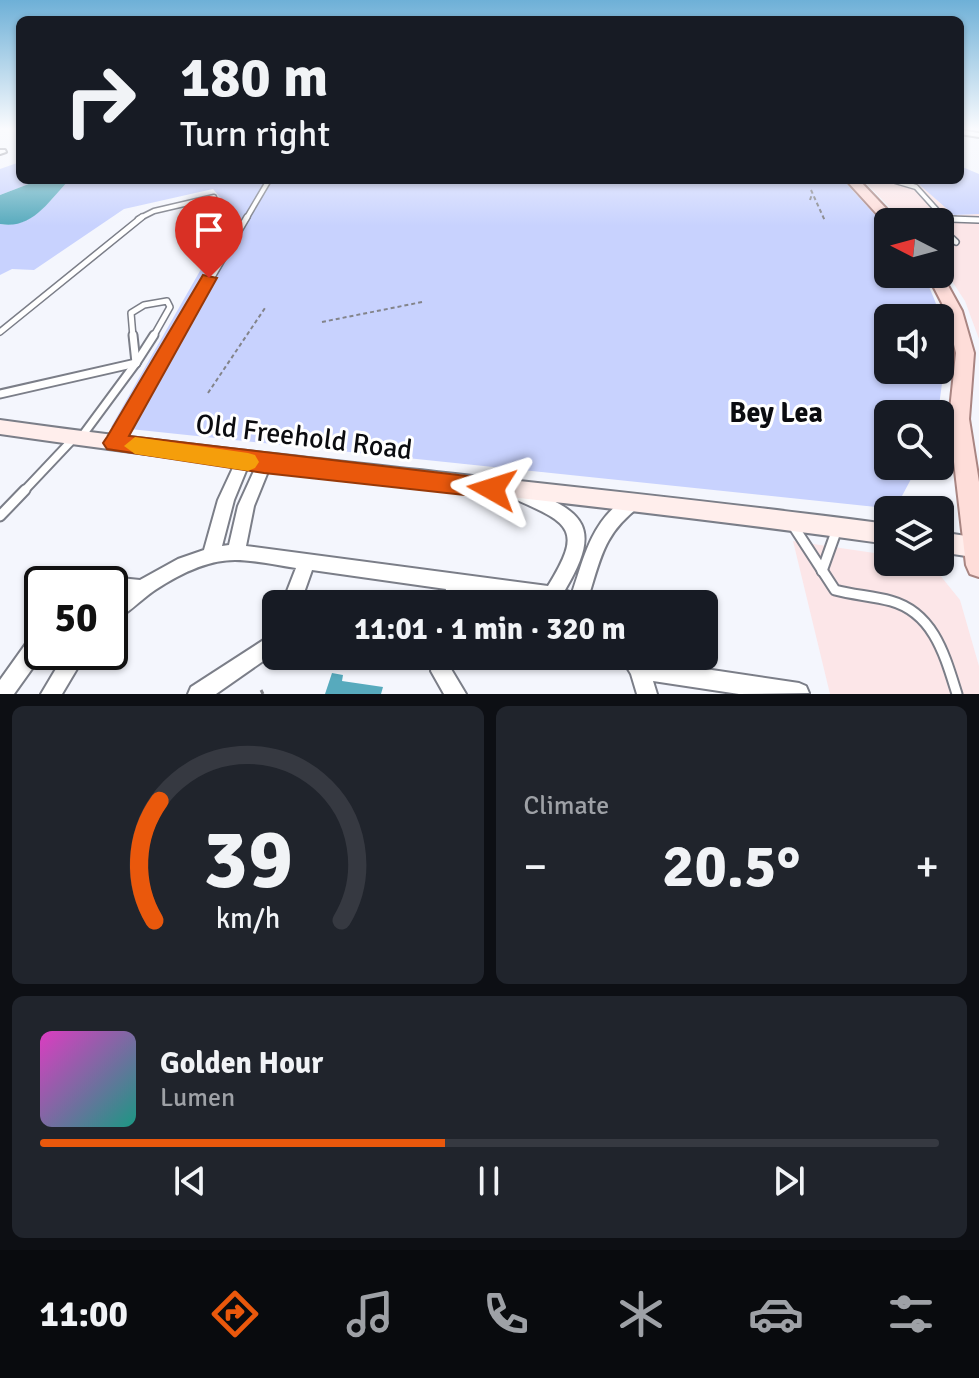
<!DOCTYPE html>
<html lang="en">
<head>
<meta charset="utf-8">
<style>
  :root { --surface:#171b24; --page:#20242c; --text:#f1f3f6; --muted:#9ea1a6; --line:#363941; --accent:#ea580c }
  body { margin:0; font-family:Signika,sans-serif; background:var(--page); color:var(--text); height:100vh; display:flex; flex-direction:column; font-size:30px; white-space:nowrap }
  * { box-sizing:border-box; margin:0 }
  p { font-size:26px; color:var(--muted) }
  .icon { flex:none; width:44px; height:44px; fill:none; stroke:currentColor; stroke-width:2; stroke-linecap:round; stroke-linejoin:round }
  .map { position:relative; height:694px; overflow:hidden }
  .side { display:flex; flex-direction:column; gap:12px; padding:12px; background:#0d0f14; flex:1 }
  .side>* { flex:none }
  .hud { position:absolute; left:16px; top:16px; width:948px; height:168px; border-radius:12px; box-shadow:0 2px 6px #0004; background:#171b24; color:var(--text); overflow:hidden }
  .needle { width:52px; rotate:276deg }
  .tools { position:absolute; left:874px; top:208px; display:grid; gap:16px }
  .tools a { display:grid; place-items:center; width:80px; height:80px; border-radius:12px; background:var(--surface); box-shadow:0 2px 6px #0004; font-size:40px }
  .speed { position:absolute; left:24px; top:566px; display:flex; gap:16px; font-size:40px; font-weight:700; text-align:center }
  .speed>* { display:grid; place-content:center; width:104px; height:104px; border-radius:50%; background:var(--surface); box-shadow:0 2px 6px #0004; line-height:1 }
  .speed .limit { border:4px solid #111; border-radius:12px; background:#fff; color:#111 }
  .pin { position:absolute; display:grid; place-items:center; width:68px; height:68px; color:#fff; margin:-82px -34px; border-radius:50% 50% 50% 0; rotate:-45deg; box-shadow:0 0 8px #0007 }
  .pin .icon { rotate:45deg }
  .me { position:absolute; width:88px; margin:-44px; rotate:276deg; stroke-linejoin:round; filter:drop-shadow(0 0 6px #0008) }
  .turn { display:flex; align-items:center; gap:28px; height:168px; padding:0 32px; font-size:36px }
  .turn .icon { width:104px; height:104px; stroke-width:2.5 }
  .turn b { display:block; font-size:56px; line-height:68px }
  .big { font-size:60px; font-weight:700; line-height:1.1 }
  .side .card { flex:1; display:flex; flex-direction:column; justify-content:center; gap:12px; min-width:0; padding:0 28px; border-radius:12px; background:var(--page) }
  .side .dial { align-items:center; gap:0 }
  .dial svg { height:208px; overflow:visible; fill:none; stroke:var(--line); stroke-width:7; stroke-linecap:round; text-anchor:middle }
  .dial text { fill:var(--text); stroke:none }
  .song { display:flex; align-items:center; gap:24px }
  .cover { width:96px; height:96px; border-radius:12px; background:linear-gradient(135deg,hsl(310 70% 55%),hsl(170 70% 35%)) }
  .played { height:8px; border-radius:4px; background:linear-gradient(90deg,var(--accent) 45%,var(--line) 45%) }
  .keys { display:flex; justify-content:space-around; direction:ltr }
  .heat { display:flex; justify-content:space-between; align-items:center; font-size:44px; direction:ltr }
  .side .tiles { flex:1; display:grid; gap:12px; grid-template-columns:1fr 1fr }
  .card:last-child { grid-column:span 2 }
  .trip { position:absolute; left:262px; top:590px; width:456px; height:80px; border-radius:12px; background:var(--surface); box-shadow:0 2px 6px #0004; font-weight:700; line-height:80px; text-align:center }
  .dock { display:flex; height:128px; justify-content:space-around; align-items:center; background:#090b0e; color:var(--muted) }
  .dock .icon { width:56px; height:56px }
  .dock .on { color:var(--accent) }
  .dock b { font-size:36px; color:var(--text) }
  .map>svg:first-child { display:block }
  .education { fill:#fce6e8 }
  .green { fill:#c8d2fe; fill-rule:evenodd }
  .water { fill:#57aabd }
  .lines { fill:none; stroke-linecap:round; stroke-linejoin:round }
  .lane-far3-casing { stroke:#7b7e88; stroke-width:7 }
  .lane-far2-casing { stroke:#7b7e88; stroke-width:8 }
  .lane-far1-casing { stroke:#7b7e88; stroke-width:11 }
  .lane-casing { stroke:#7b7e88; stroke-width:13 }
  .street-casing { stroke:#7b7e88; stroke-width:4 }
  .secondary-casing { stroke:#7b7e88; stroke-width:4 }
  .primary-casing { stroke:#a98582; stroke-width:4 }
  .path-far1 { stroke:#83848a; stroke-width:2; stroke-dasharray:4 3; stroke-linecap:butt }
  .path { stroke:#83848a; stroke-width:3; stroke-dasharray:9 6; stroke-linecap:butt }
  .lane-far3 { stroke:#fff; stroke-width:4 }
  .lane-far2 { stroke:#fff; stroke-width:5 }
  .lane-far1 { stroke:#fff; stroke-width:7 }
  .lane { stroke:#fff; stroke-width:9 }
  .street { fill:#fff; fill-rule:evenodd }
  .secondary { fill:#ffeeec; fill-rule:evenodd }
  .primary { fill:#feddd9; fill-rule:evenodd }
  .route { fill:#ea580c; stroke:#983908; stroke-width:2 }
  .slow { fill:#f59e0b }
  .labels { text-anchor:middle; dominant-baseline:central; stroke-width:6; stroke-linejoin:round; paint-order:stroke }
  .quarter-label { font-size:28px; font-weight:bold; fill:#0b0c10; stroke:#fff }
  .near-street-label { font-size:28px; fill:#0b0c10; stroke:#fff }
</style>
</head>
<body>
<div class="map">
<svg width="979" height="694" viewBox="0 0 979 694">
  <rect width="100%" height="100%" fill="#f4f6fd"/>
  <g class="education">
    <path d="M863,180H914L954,215L979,214V339L965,301L940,263V222H904Z"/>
    <path d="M793,541L888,555V562H923L935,569L960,600L979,666V694H830Z"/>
  </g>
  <g class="green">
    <path d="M20,162V180H39L0,195V169Z"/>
    <path d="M960,166L979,174V214L954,215L914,180H960Z"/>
    <path d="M69,180H843L888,229V274H923C952,333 946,351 938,414H888V466H918L895,509L111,427L233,213L213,189L124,209L34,270L12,269L0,275V224C32,229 49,201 69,180ZM888,318H940V370H888Z"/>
  </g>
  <g class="water">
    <path d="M39,180H69C49,201 32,230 0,224V195Z"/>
    <path d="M332,673L343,675L342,681L383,687L381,694H325Z"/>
  </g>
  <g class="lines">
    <g class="lane-far3-casing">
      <g id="lane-far3">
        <path d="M892,180L916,187L944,218"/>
        <path d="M887,217L955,219"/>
        <path d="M138,219L154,211L214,197"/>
        <path d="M246,219L269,180"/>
      </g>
    </g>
    <g class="lane-far2-casing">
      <g id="lane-far2">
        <path d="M893,217L979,220"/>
        <path d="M940,227L956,242"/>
        <path d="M0,332L142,217"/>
        <path d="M133,337L131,313L144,305L167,301L170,307L153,337"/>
        <path d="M177,337L247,217"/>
      </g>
    </g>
    <g class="lane-far1-casing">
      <g id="lane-far1">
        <path d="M133,335L136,363"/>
        <path d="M136,363L154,335"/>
        <path d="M0,394L136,363"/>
        <path d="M82,436L136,363"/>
        <path d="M116,440L178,335"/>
        <path d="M23,492L74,438"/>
      </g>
    </g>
    <g class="lane-casing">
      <g id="lane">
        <path d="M0,516L25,490"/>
        <path d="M794,527L835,590C853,595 873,596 891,601C934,613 945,656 957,694"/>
        <path d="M822,571L837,529"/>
      </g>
    </g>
    <g class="street-casing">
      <g id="street">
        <path d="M960,130L979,133V137L960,134Z"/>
        <path d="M0,150H5L6,152L0,154Z"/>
        <path d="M243,455L248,457L250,461L234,500L222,546L229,545L238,506L259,460L264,458L269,460L271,464L254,506L246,546L548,586C582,531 572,524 517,500L514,495L517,490L522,488C586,511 602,528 565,590L572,593C583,561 590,527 618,504C625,498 630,493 640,496L642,501L640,506C602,535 601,559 587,601L588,604H553L463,591L461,604H443L446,589L312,570L300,604H282L296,568C276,565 255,560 235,560C206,560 178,575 155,590C140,600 126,616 110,623V602L119,595H110V584H102L104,580L110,577L140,580L178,559L204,550L218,500L238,457Z"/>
        <path d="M42,629V652H44L14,694H0V680L35,631Z"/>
        <path d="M276,632V652L216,694H188L191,687Z"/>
        <path d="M66,652H87L62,694H41Z"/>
        <path d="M433,656H453L451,669L466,694H444L431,671Z"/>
        <path d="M620,656H642L645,660L799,683L806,686L809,693L739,694L653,681L657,694H637L631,674Z"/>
      </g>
    </g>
    <g class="secondary-casing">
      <g id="secondary">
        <path d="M0,420C295,461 592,485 888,524V544C593,502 295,477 0,434Z"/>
        <path d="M940,532L979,538V558L940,552Z"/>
      </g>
    </g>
    <g class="primary-casing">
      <g id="primary">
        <path d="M846,180H859L899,222H888L887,225Z"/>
        <path d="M940,271L962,311L974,353L969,419L979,482V577L970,574L966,565L949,419L956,353L946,311L927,274H940Z"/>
      </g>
    </g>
    <g class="path-far1">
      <path d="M811,190L825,221"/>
      <path d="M810,200L812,194"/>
      <path d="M322,322L422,302"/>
      <path d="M208,393L265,308"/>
    </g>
    <path class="path" d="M261,690L263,694"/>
    <use href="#lane-far3" class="lane-far3"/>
    <use href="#lane-far2" class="lane-far2"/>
    <use href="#lane-far1" class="lane-far1"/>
    <use href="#lane" class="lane"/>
    <use href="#street" class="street"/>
    <use href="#secondary" class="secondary"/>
    <use href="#primary" class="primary"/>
  </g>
  <linearGradient id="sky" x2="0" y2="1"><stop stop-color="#6eb0d7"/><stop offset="0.57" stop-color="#fafbfe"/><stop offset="1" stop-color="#fafbfe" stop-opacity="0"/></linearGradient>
  <rect width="979" height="226" fill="url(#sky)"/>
  <path class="route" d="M203,275L217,278L129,436L492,479L500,482L504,489L500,496L492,498L264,473L107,449L103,443L107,437Z"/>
  <path class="slow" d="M135,437L248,453L255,455L259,462L255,468L248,471L135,454L124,446Z"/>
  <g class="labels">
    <g class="quarter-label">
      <text x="776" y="413">Bey Lea</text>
    </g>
    <g class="near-street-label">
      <text transform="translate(304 437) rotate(7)">Old Freehold Road</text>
    </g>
  </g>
</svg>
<div class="tools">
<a><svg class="needle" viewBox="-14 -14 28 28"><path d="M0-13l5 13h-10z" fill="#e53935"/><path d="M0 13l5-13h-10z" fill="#9ea1a6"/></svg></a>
<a><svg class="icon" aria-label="sound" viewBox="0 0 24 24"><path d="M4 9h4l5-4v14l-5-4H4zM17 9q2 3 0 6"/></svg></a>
<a><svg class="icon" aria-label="search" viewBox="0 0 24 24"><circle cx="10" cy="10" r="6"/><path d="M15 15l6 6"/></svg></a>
<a><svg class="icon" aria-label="layers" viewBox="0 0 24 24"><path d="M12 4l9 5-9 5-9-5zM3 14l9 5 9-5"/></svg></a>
</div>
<div class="speed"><div class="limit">50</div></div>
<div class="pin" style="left:209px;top:278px;background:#d93025"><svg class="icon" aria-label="arrive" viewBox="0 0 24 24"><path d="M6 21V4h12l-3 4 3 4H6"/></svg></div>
<svg class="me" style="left:492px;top:489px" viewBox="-20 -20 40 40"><path d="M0-17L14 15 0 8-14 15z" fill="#ea580c" stroke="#fff" stroke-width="4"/></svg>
<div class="trip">11:01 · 1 min · 320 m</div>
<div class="hud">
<div class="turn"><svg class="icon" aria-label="right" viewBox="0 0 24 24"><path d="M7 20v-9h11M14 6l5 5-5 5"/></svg><div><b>180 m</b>Turn right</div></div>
</div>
</div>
<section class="side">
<div class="tiles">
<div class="card dial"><svg viewBox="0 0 100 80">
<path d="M14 69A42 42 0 1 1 86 69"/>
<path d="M14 69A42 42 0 0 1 16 23" stroke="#ea580c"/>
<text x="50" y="56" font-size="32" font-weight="700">39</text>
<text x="50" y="72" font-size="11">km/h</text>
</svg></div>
<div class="card"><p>Climate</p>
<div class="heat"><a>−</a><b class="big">20.5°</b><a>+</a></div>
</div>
<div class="card">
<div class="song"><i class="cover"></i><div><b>Golden Hour</b><p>Lumen</p></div></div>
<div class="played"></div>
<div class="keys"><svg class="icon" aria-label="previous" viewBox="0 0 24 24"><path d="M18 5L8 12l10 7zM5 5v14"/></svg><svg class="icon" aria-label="pause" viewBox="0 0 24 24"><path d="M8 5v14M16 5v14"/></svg><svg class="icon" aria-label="next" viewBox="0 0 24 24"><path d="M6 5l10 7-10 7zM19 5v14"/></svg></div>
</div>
</div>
</section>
<nav class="dock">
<b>11:00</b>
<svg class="icon on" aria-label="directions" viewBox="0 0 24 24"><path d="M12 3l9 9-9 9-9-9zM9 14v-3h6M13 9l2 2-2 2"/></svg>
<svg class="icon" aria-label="music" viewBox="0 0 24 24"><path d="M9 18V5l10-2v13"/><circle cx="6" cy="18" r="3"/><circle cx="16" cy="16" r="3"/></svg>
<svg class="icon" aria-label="phone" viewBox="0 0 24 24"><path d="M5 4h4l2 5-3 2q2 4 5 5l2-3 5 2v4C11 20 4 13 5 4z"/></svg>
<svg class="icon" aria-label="climate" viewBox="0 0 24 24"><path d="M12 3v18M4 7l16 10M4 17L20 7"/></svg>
<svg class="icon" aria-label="car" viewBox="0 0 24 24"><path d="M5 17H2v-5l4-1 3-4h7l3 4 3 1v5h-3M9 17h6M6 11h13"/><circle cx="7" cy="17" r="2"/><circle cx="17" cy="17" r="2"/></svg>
<svg class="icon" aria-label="filters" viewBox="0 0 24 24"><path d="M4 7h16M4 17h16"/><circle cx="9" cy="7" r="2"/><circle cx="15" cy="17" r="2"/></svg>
</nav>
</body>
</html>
